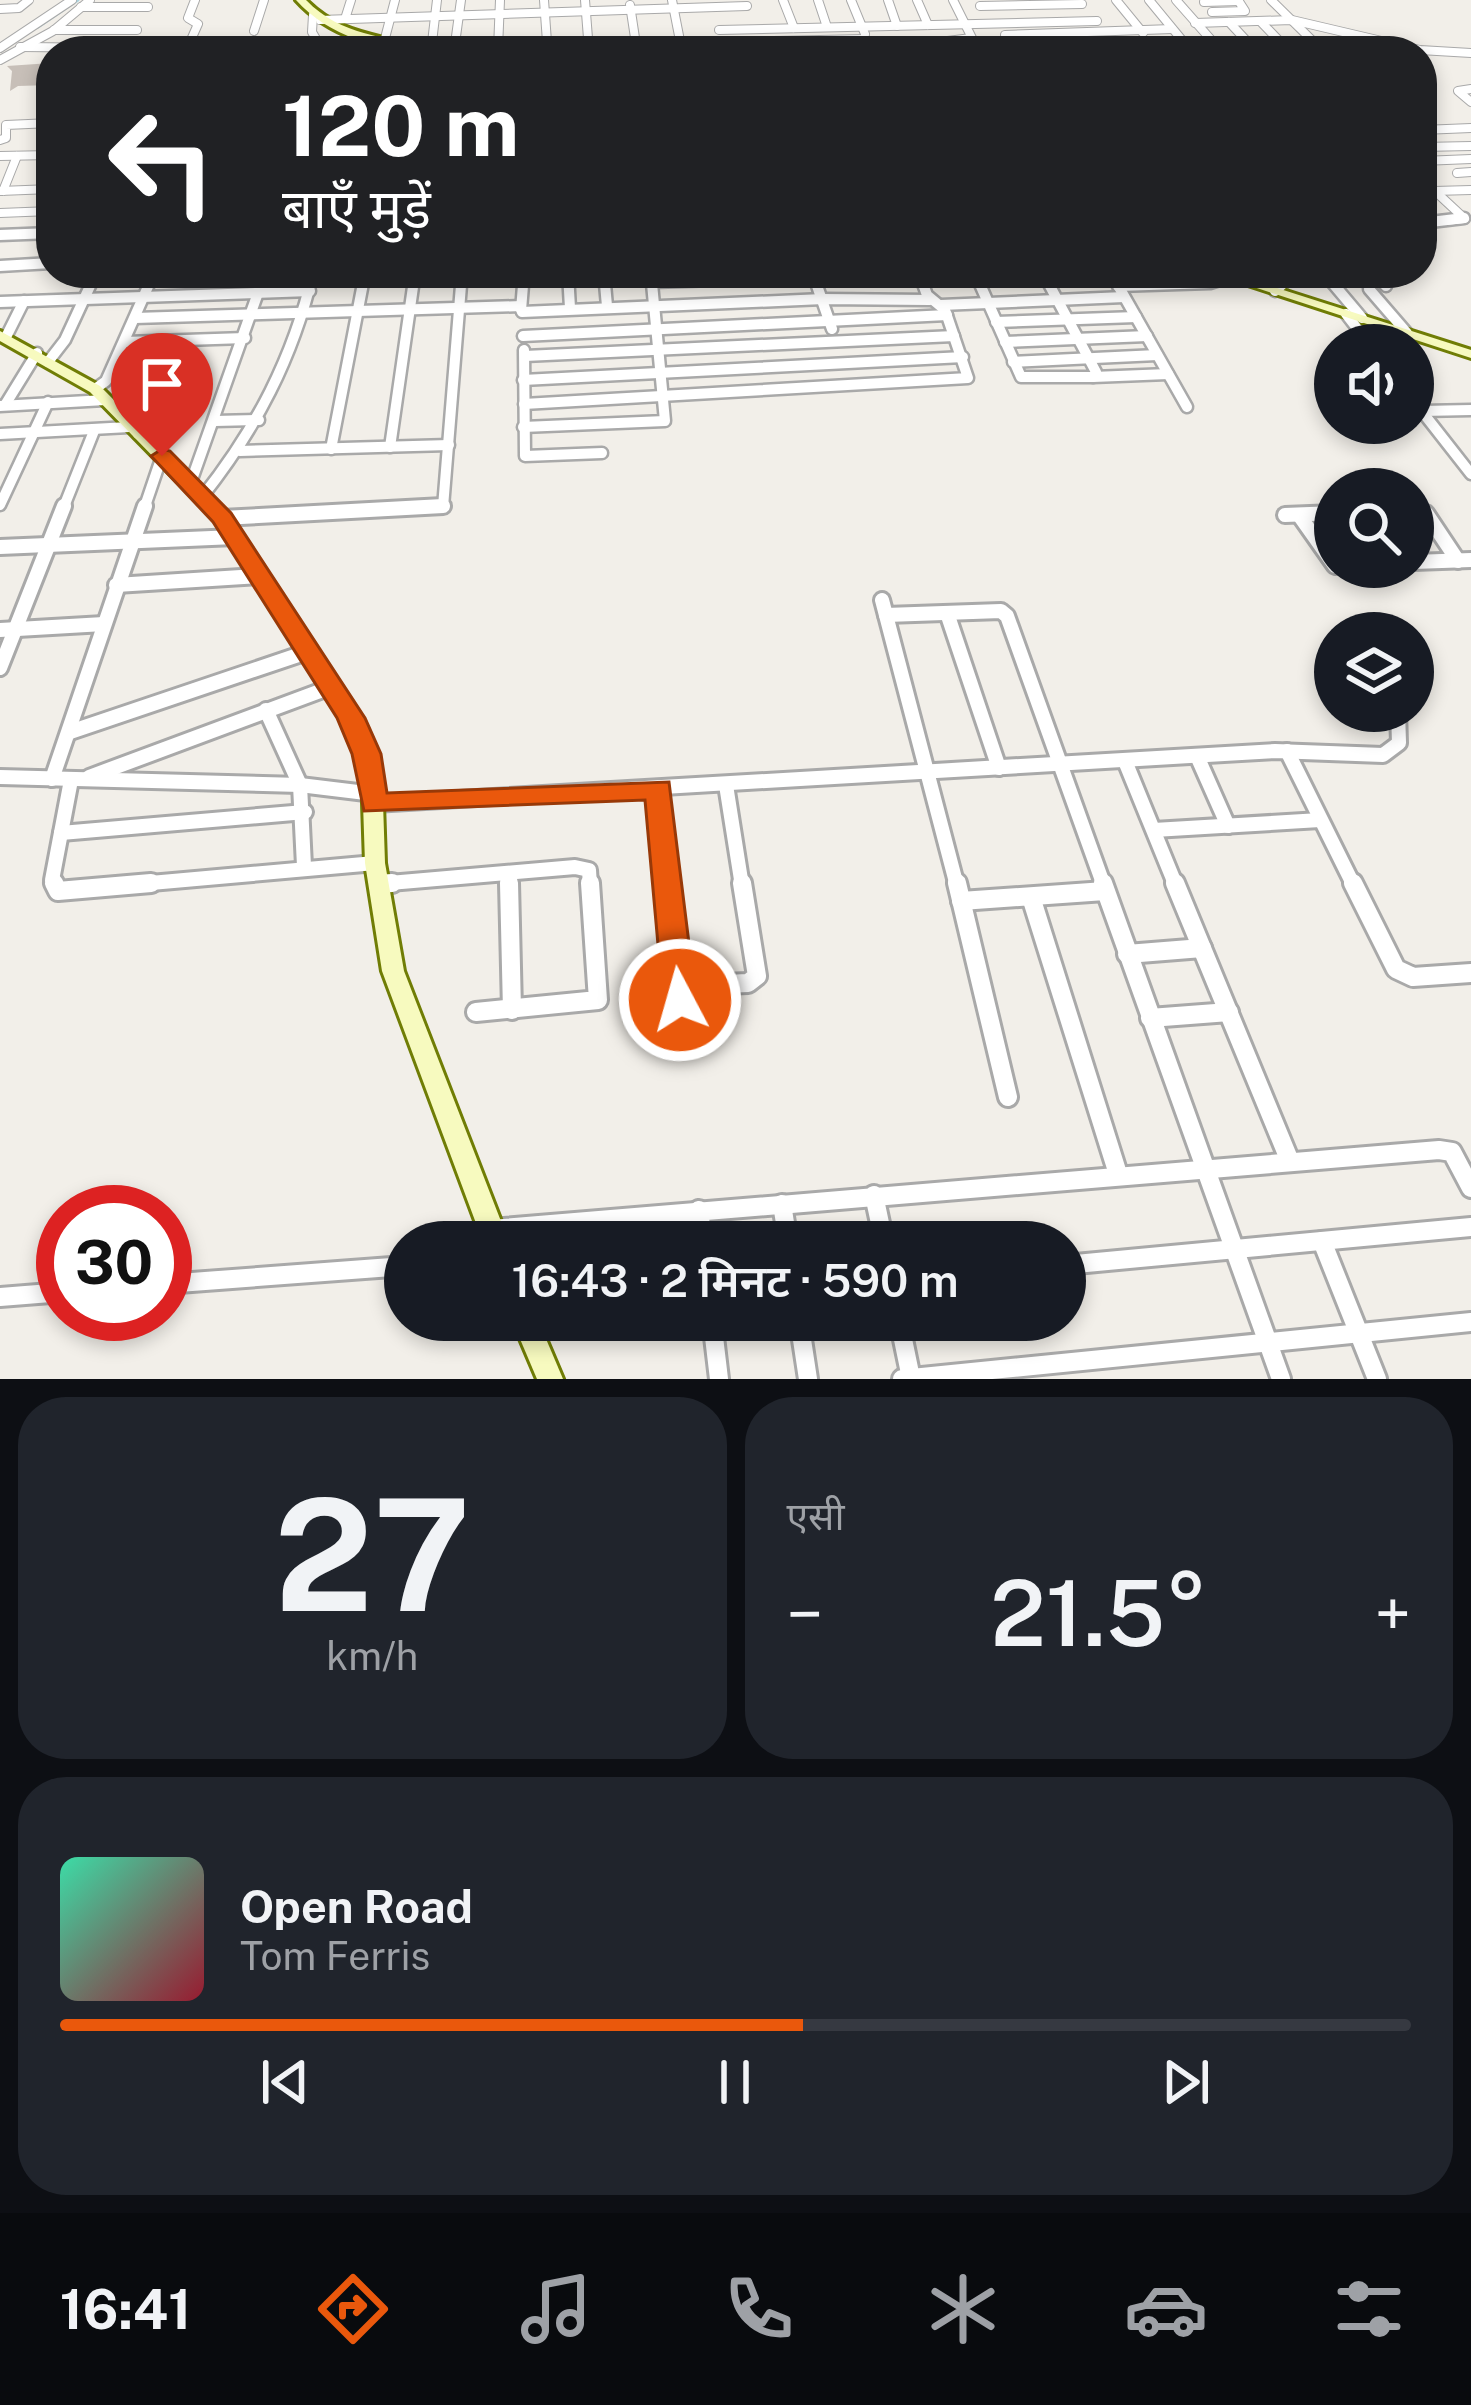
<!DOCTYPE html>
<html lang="hi">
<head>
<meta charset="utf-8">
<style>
  :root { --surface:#171b24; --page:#20242c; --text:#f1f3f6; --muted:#9ea1a6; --line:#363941; --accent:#ea580c }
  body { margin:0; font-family:"Public Sans","Noto Sans Devanagari",sans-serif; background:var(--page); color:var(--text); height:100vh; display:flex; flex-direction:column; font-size:45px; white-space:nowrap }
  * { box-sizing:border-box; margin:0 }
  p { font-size:39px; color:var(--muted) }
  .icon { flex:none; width:66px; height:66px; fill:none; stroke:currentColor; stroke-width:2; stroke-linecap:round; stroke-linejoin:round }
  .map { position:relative; height:1379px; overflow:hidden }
  .sheet { display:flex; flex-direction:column; gap:18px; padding:18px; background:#0d0f14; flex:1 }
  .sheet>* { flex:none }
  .hud { position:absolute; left:36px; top:36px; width:1401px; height:252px; border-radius:48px; box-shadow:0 6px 18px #0003; background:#202124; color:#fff; overflow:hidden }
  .tools { position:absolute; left:1314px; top:324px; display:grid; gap:24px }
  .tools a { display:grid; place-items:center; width:120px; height:120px; border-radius:50%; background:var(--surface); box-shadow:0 6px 18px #0003; font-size:60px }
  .speed { position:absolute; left:36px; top:1185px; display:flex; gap:24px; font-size:60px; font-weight:700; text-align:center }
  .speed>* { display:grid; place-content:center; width:156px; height:156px; border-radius:50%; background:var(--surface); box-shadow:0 6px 18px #0003; line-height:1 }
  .speed .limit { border:18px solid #d22; background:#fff; color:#111 }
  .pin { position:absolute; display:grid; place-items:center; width:102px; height:102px; color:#fff; margin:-123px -51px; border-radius:50% 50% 50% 0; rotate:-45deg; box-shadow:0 0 12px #0007 }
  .pin .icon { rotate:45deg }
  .me { position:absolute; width:132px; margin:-66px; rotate:354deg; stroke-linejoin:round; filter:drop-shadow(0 0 9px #0008) }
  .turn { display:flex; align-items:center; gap:42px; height:252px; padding:0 48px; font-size:54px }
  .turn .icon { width:156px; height:156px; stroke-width:2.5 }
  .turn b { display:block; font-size:84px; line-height:102px }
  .big { font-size:90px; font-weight:600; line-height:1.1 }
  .sheet .card { flex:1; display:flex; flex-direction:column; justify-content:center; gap:18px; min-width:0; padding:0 42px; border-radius:48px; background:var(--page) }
  .sheet .dial { align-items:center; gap:0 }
  .dial b { font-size:156px; line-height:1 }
  .song { display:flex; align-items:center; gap:36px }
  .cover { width:144px; height:144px; border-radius:18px; background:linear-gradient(135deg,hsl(160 70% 55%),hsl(350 70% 35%)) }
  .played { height:12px; border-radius:6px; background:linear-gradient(90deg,var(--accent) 55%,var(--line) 55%) }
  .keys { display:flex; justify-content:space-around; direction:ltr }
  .heat { display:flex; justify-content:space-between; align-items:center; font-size:66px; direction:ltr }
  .sheet .tiles { flex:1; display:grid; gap:18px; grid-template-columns:1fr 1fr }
  .card:last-child { grid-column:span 2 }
  .trip { position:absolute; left:384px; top:1221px; width:702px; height:120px; border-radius:60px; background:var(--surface); box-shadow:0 6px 18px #0003; font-weight:600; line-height:120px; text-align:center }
  .tab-bar { display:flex; height:192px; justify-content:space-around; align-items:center; background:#090b0e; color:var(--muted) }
  .tab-bar .icon { width:84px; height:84px }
  .tab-bar .active { color:var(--accent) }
  .tab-bar b { font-size:54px; color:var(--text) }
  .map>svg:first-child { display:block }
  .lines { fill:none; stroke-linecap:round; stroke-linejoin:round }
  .stream { stroke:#aad3df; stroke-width:3 }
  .building { fill:#c7bfb8 }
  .street-far3-casing { stroke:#a9a9a9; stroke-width:10 }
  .street-far2-casing { stroke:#a9a9a9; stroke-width:15 }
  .street-far1-casing { stroke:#a9a9a9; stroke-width:20 }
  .street-casing { stroke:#a9a9a9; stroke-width:24 }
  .secondary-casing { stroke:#707d05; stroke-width:6 }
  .street-far3 { stroke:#fff; stroke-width:8 }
  .street-far2 { stroke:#fff; stroke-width:10 }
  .street-far1 { stroke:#fff; stroke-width:14 }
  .street { stroke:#fff; stroke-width:18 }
  .secondary { fill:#f7fabf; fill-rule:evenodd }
  .route { fill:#ea580c; stroke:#983908; stroke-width:3 }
</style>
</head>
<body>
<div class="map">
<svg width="1471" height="1379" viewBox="0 0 1471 1379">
  <rect width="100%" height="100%" fill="#f2efe9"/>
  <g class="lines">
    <path class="stream" d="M38,27L78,0"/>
  </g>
  <path class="building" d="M51,63V85L18,86L10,91L12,71L7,66Z"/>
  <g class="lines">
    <g class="street-far3-casing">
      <g id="street-far3">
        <path d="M585,0L589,51"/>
        <path d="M672,0L682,51"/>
        <path d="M783,0L794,28"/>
        <path d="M818,0L827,27"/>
        <path d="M851,0L865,34"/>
        <path d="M888,0L897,26"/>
        <path d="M917,0L928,25"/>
        <path d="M953,0L976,46"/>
        <path d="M1116,0L1143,33"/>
        <path d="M1149,0L1191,51"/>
        <path d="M1176,0L1221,51"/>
        <path d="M1271,0L1323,51"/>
        <path d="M1204,2L1239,1"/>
        <path d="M630,5L637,51"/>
        <path d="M980,6L1082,4"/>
        <path d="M81,7H148"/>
        <path d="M0,9L19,8L29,0"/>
        <path d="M1212,12L1245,11L1238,0"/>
        <path d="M313,15L312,32L323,51"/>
        <path d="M345,19L351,0"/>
        <path d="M320,20L747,6"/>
        <path d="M1229,22L1256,51"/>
        <path d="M1261,22L1289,51"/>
        <path d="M1195,23L1292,20L1420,50L1471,53"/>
        <path d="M54,30H137"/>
        <path d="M719,30L1097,21"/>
        <path d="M254,31L264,0"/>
        <path d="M1005,35L1172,29"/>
        <path d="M384,42L395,0"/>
        <path d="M721,42L866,39"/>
        <path d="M498,44L547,42L544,0"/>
        <path d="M1010,45L1070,43"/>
        <path d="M20,47L131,48"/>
        <path d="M0,48L72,0"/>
        <path d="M498,49L500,0"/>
        <path d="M186,51L198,24L188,18L195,0"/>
        <path d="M360,51L376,41"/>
        <path d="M431,51L437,0"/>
        <path d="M454,51L461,0"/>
        <path d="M870,51L971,38"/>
        <path d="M1062,51L1184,43"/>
        <path d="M0,60L53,31L90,0"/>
        <path d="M1471,89L1458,91L1471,102"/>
        <path d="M1422,130L1471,128"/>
        <path d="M0,140L6,138V125L51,123"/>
        <path d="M1422,147L1471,146"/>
        <path d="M0,156L51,155"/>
        <path d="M1422,161L1471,159"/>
        <path d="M1457,173L1471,172"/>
        <path d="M1422,179L1465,219L1445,221"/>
        <path d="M0,191L51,189"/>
        <path d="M3,191L17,156"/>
        <path d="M1434,191L1471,190"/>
        <path d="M0,213L51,211"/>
      </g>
    </g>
    <g class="street-far2-casing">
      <g id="street-far2">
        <path d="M1422,223L1464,218"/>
        <path d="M0,235L51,233"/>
        <path d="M0,266L51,263"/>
        <path d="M154,273H176"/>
        <path d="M568,273L570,308"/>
        <path d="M604,273L607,306"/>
        <path d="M975,273L1021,377H1093L1096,372L1043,273"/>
        <path d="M1111,273L1187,407"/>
        <path d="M1324,273L1362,318"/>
        <path d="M1374,273L1386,286"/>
        <path d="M978,280L1112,275"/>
        <path d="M652,282L814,277L832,329"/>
        <path d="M1118,286L1210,283L1229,277"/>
        <path d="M1369,289L1407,333"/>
        <path d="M1275,291L1295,273"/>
        <path d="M0,302L310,291"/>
        <path d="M941,305L1124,297"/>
        <path d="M521,310L524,273"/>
        <path d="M522,312L823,299L930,300"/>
        <path d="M1346,314L1370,345"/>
        <path d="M135,318L521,306"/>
        <path d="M996,322L1136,317"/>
        <path d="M523,336L947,315"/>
        <path d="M6,337L24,301"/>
        <path d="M125,342L245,338"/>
        <path d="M1005,342L1147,336"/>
        <path d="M524,350L525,456L602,453"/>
        <path d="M525,356L954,336"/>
        <path d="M48,362L65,340L96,273"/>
        <path d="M1013,362L1157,355"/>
        <path d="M1093,377L1168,374"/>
        <path d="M523,380L963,357"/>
        <path d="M95,389L106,381L154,273"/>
        <path d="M1413,400L1471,474"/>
        <path d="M524,404L968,378L945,310L927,295L919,273"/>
        <path d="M5,405L37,353"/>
        <path d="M0,406L105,400"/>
        <path d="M1422,411L1471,410"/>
        <path d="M215,421L259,420"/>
        <path d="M523,427L665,421L651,273"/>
        <path d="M0,434L129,427"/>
        <path d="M138,434L153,419L184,341"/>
        <path d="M390,447L415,273"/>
        <path d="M331,449L365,273"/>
        <path d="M240,451L449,445"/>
        <path d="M190,485L265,273"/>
        <path d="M202,497C256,429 293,358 313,273"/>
        <path d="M0,505L48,402"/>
        <path d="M63,509L94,431"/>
        <path d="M144,509L162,456"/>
        <path d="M412,509L443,507L462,273"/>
      </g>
    </g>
    <g class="street-far1-casing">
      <g id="street-far1">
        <path d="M1413,510L1426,513L1458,561"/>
        <path d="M1285,515L1335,513"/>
        <path d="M1299,515L1335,566"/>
        <path d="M222,518L443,506"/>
        <path d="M0,547L235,537"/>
        <path d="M1413,562L1471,560"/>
        <path d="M116,585L258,576"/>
        <path d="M882,600L957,886"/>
        <path d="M947,613L999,768"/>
        <path d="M886,615L1001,611L1007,616L1104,886"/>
        <path d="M0,630L104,624"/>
        <path d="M0,668L64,506"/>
        <path d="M266,710L300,785L304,866"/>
        <path d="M70,732L307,652"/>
        <path d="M1287,751L1354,886"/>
        <path d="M1197,756L1228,826"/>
        <path d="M1125,761L1176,886"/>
        <path d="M0,777L300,785L374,794"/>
        <path d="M89,777L331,687"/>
        <path d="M52,779L145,506"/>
        <path d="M726,785L742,886"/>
        <path d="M659,789L669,886"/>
        <path d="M374,804L1275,751L1383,755L1399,743L1398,711"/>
        <path d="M1154,830L1320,820"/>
        <path d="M61,833L305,812"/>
        <path d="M509,873V886"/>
        <path d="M378,884L575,867L589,870L590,886"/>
        <path d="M55,886L52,880L71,780"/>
        <path d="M117,886L375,863"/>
      </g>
    </g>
    <g class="street-casing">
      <g id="street">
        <path d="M54,883L58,891L151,883"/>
        <path d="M509,883L512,1010"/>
        <path d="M668,883L680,1000"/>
        <path d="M957,883L1008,1097"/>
        <path d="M1103,883L1281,1379"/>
        <path d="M1175,883L1289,1159"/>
        <path d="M1353,883L1396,969L1413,977L1471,973"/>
        <path d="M378,884L392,883"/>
        <path d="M1031,897L1118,1174"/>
        <path d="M961,901L1105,891"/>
        <path d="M1127,954L1202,948"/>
        <path d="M678,986L748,983L757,976L742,883"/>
        <path d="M476,1012L598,1000L590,883"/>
        <path d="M1150,1018L1229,1012"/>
        <path d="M874,1195L884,1242"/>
        <path d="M782,1204L788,1242"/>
        <path d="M699,1210L703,1242"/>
        <path d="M491,1229L1439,1150L1452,1152L1471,1188"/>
        <path d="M1322,1241L1377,1379"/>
        <path d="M1065,1265L1471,1227"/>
        <path d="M165,1284L405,1266"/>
        <path d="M0,1297L63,1292"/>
        <path d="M712,1320L719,1379"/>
        <path d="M799,1320L808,1379"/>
        <path d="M899,1320L911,1378"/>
        <path d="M902,1379L1471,1322"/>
      </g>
    </g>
    <g class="secondary-casing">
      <g id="secondary">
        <path d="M296,0H306C343,38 383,33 427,51C380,51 328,36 296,0Z"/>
        <path d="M1211,273H1230L1471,350V358Z"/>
        <path d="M0,331L100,386L228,515L360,718L382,773L385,863L404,971L509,1242H483L382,971L365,863L362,773L342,718L216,521L90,392L0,341Z"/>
        <path d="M512,1320H538L563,1379H537Z"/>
      </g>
    </g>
    <use href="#street-far3" class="street-far3"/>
    <use href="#street-far2" class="street-far2"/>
    <use href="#street-far1" class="street-far1"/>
    <use href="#street" class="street"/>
    <use href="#secondary" class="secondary"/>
  </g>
  <path class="route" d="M162,449L170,451L231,513L365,718L381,754L387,793L669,782L696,1000L691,1009L680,1013L668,1009L663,1000L645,800L364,811L352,754L337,718L213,522L151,456Z"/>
</svg>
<div class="tools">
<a><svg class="icon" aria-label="sound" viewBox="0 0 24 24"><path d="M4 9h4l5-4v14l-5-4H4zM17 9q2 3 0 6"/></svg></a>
<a><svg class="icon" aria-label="search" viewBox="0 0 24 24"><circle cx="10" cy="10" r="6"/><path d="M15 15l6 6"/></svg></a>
<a><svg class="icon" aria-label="layers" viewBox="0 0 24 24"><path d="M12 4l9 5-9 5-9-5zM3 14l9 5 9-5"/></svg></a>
</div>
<div class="speed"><div class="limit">30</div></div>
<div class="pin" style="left:162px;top:456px;background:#d93025"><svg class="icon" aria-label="arrive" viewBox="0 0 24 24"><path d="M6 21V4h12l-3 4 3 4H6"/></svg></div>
<svg class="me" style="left:680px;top:1000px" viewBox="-20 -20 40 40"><circle r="17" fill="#ea580c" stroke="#fff" stroke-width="3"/><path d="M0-11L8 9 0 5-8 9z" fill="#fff"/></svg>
<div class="trip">16:43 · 2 मिनट · 590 m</div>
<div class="hud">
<div class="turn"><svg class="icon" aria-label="left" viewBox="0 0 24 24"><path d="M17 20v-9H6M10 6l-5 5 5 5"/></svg><div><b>120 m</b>बाएँ मुड़ें</div></div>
</div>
</div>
<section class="sheet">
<div class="tiles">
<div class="card dial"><b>27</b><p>km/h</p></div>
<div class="card"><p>एसी</p>
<div class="heat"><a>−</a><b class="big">21.5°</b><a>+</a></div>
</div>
<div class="card">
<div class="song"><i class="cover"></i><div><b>Open Road</b><p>Tom Ferris</p></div></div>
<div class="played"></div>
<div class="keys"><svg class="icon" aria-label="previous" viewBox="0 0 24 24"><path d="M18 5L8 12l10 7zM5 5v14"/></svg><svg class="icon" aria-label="pause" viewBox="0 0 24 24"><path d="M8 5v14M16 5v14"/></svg><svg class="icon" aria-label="next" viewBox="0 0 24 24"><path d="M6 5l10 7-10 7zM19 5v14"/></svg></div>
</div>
</div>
</section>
<nav class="tab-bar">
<b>16:41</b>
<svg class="icon active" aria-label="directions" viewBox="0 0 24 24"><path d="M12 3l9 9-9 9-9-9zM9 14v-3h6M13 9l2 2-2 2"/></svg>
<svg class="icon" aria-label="music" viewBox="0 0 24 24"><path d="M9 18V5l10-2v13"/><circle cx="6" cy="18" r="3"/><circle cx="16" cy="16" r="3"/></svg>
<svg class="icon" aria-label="phone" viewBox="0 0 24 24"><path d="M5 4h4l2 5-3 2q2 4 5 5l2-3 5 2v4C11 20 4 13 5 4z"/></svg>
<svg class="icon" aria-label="climate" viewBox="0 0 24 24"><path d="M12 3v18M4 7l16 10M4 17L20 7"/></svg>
<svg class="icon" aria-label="car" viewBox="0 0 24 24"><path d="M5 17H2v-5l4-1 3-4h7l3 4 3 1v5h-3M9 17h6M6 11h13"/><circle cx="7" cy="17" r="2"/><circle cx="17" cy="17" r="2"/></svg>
<svg class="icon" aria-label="filters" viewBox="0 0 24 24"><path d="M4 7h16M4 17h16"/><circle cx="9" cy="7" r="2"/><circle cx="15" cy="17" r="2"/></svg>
</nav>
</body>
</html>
